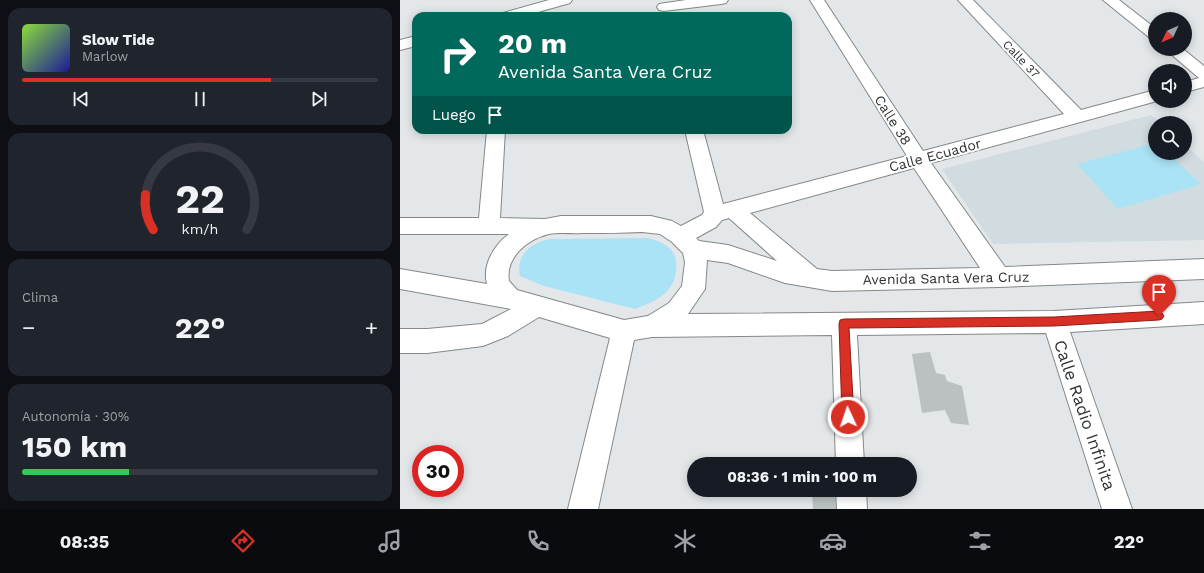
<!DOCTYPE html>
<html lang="es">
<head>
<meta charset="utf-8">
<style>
  :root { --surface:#171b24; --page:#20242c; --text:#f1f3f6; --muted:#9ea1a6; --line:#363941; --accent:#d93025 }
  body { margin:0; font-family:"Work Sans",sans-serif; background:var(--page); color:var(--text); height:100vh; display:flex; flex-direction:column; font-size:15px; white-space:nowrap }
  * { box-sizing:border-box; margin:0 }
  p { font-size:13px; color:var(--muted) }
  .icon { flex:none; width:22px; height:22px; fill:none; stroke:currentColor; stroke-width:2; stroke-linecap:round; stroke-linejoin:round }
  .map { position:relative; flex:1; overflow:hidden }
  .details { display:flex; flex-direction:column; gap:8px; padding:8px; background:#0d0f14; width:400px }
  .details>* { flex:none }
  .guide { position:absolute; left:12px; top:12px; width:380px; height:122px; border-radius:12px; box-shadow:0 2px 10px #0003; background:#00695c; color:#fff; overflow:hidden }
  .needle { width:26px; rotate:226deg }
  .buttons { position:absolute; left:748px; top:12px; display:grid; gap:8px }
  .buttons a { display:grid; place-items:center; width:44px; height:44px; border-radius:50%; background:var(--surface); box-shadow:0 2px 10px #0003; font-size:20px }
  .speed { position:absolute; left:12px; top:445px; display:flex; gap:8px; font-size:20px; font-weight:700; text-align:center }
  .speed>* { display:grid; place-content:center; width:52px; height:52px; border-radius:50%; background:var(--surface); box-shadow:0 2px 10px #0003; line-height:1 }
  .speed .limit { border:6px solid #d22; background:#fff; color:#111 }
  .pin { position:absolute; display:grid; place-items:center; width:34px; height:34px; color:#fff; margin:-41px -17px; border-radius:50% 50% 50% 0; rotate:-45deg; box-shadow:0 0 4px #0007 }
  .pin .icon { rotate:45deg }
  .me { position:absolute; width:44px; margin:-22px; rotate:357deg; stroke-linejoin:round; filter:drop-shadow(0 0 3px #0008) }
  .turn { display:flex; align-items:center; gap:14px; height:84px; padding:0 20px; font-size:18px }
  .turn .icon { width:52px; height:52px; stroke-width:2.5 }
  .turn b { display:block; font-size:28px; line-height:34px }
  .then { display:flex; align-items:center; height:38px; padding:0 20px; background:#0003; gap:8px; font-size:15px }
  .big { font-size:30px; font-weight:700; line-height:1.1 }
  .details .card { flex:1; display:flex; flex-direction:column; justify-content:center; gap:6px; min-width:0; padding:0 14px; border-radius:12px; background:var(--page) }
  .details .dial { align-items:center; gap:0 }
  .dial svg { height:104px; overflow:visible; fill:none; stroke:var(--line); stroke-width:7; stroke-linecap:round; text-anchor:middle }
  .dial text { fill:var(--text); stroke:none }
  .song { display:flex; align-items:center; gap:12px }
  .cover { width:48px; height:48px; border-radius:6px; background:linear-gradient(135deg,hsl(90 70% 55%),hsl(240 70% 35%)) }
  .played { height:4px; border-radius:2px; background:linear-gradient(90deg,var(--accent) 70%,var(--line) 70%) }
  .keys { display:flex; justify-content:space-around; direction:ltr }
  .heat { display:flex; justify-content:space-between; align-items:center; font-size:22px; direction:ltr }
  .charge { height:6px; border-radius:3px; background:linear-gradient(90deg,#34c759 30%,var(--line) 0) }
  .trip { position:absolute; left:287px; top:457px; width:230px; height:40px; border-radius:20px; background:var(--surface); box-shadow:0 2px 10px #0003; font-weight:700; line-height:40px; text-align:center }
  .tab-bar { display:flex; height:64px; justify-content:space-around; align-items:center; background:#090b0e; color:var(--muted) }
  .tab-bar .icon { width:28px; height:28px }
  .tab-bar .selected { color:var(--accent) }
  .tab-bar b { font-size:18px; color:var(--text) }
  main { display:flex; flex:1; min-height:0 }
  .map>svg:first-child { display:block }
  .built { fill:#d0dce0 }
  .green { fill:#a9e3f5 }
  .building { fill:#bbc0c1 }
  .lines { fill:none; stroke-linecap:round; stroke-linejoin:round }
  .minor-casing { stroke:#848889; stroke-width:2 }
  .minor { fill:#fff; fill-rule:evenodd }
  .route { fill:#d93025; stroke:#8d1f18 }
  .labels { text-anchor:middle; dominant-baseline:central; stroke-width:4; stroke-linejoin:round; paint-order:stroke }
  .far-street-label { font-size:12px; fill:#2f3031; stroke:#fff }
  .street-label { font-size:14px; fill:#2f3031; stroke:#fff }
  .near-street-label { font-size:17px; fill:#2f3031; stroke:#fff }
</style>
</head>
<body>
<main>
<section class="details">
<div class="card">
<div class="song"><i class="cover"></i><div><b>Slow Tide</b><p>Marlow</p></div></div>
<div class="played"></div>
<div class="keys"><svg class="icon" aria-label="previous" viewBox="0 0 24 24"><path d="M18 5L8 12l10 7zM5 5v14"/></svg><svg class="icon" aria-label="pause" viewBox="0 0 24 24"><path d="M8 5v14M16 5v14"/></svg><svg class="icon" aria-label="next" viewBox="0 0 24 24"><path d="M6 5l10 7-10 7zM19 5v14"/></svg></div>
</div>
<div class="card dial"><svg viewBox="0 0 100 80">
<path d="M14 69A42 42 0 1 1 86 69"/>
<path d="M14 69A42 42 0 0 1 8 42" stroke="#d93025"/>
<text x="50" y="56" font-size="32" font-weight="700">22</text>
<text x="50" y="72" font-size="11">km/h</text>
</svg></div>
<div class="card"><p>Clima</p>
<div class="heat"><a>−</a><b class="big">22°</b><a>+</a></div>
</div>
<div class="card"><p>Autonomía · 30%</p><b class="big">150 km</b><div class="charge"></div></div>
</section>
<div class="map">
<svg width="804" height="509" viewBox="0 0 804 509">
  <rect width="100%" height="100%" fill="#e3e7e9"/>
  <path class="built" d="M751,115L760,123H755V153H785V145L804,162V240L593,244L542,169Z"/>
  <g class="green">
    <path d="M755,143V153H767L801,184L718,209L677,164Z"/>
    <path d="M248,238C267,243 279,251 276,271C275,280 272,286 265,293C257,301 245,305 235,309L144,286L120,276C115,255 131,243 150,239Z"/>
  </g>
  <g class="building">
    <path d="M530,352L536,373L545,375L547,381L562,386L569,425L551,423L545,410L522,413L512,354Z"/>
    <path d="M412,490H435L436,509H413Z"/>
  </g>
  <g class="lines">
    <g class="minor-casing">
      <g id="minor">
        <path d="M149,0H172L170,3L124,16H101L103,13Z"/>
        <path d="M286,0H328L326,3L321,4L264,11L259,10L257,7L259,4Z"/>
        <path d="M410,0H424L523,151L664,114L558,0H573L681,110L755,90V101H757L531,163L605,267L804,259V279L599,287L432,291L385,283L328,263L307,260L305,289L288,314L654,311L804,302V324L670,332L732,509H702L646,333L457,335L464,464H436L432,335L252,337L234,340L198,509H168L210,338L139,317L108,336L83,346L27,353H0V329H27L82,324L111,309L0,289V269L87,284C82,265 94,245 109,234H0V218H79L87,130H105L100,218L145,219L161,216H251L272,221L281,226L302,215L304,212L285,130H303L323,204L507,156ZM514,168L580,268L432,271L417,269L350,213ZM329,218L377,261L328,245L299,241L296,238L316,227L322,220ZM242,232L260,234L272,242L283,253L285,262L282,286L269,303L248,316L224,320L117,290L109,281C105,257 128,239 149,234C160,232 172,234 183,233C203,233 222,233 242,232Z"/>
        <path d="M703,0H719L755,28V40L750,38Z"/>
        <path d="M16,36V46L0,50V40Z"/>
        <path d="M765,49H783L804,66V87L785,92V82L799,78Z"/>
        <path d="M436,490H466L467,509H437Z"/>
      </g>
    </g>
    <use href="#minor" class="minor"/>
  </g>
  <path class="route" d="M759,311L762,313L764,316L762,319L759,320L654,326L449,328L454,417L452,421L448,423L444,421L442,417L439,324L440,320L444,319L654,317Z"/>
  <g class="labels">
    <g class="far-street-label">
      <text transform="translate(621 59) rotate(46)">Calle 37</text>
    </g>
    <g class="street-label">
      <text transform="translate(493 120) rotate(58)">Calle 38</text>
      <text transform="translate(535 155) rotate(-15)">Calle Ecuador</text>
      <text transform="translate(546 278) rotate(-1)">Avenida Santa Vera Cruz</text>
    </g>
    <g class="near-street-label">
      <text transform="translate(685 415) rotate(71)">Calle Radio Infinita</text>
    </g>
  </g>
</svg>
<div class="buttons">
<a><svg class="needle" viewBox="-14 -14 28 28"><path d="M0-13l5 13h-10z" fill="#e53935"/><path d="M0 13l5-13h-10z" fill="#9ea1a6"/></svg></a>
<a><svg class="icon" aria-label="sound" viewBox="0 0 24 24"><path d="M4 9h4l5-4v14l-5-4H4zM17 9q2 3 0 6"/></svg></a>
<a><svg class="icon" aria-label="search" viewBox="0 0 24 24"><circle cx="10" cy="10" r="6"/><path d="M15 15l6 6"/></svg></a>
</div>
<div class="speed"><div class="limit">30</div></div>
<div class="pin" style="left:759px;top:316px;background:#d93025"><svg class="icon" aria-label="arrive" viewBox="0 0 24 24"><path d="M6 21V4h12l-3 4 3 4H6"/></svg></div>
<svg class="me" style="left:448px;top:417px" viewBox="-20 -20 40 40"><circle r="17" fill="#d93025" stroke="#fff" stroke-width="3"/><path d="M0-11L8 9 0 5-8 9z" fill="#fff"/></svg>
<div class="trip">08:36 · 1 min · 100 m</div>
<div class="guide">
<div class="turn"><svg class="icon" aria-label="right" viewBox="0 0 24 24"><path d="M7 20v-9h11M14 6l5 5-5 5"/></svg><div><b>20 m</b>Avenida Santa Vera Cruz</div></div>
<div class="then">Luego<svg class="icon" aria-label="arrive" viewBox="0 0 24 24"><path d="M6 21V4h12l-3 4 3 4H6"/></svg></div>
</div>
</div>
</main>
<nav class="tab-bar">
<b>08:35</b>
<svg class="icon selected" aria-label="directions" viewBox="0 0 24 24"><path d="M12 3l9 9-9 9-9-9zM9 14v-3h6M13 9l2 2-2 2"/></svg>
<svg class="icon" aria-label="music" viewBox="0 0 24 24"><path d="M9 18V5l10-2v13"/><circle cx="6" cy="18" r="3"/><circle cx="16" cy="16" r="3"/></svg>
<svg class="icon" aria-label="phone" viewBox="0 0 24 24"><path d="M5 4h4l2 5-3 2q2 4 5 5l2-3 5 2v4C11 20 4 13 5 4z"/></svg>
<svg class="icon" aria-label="climate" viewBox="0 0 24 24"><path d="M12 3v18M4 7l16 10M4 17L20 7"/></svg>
<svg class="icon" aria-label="car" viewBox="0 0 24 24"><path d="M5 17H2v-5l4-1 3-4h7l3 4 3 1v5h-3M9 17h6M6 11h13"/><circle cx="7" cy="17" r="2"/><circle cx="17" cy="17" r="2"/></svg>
<svg class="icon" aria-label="filters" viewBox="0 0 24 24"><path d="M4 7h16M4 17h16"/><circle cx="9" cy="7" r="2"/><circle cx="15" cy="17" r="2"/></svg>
<b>22°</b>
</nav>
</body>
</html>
